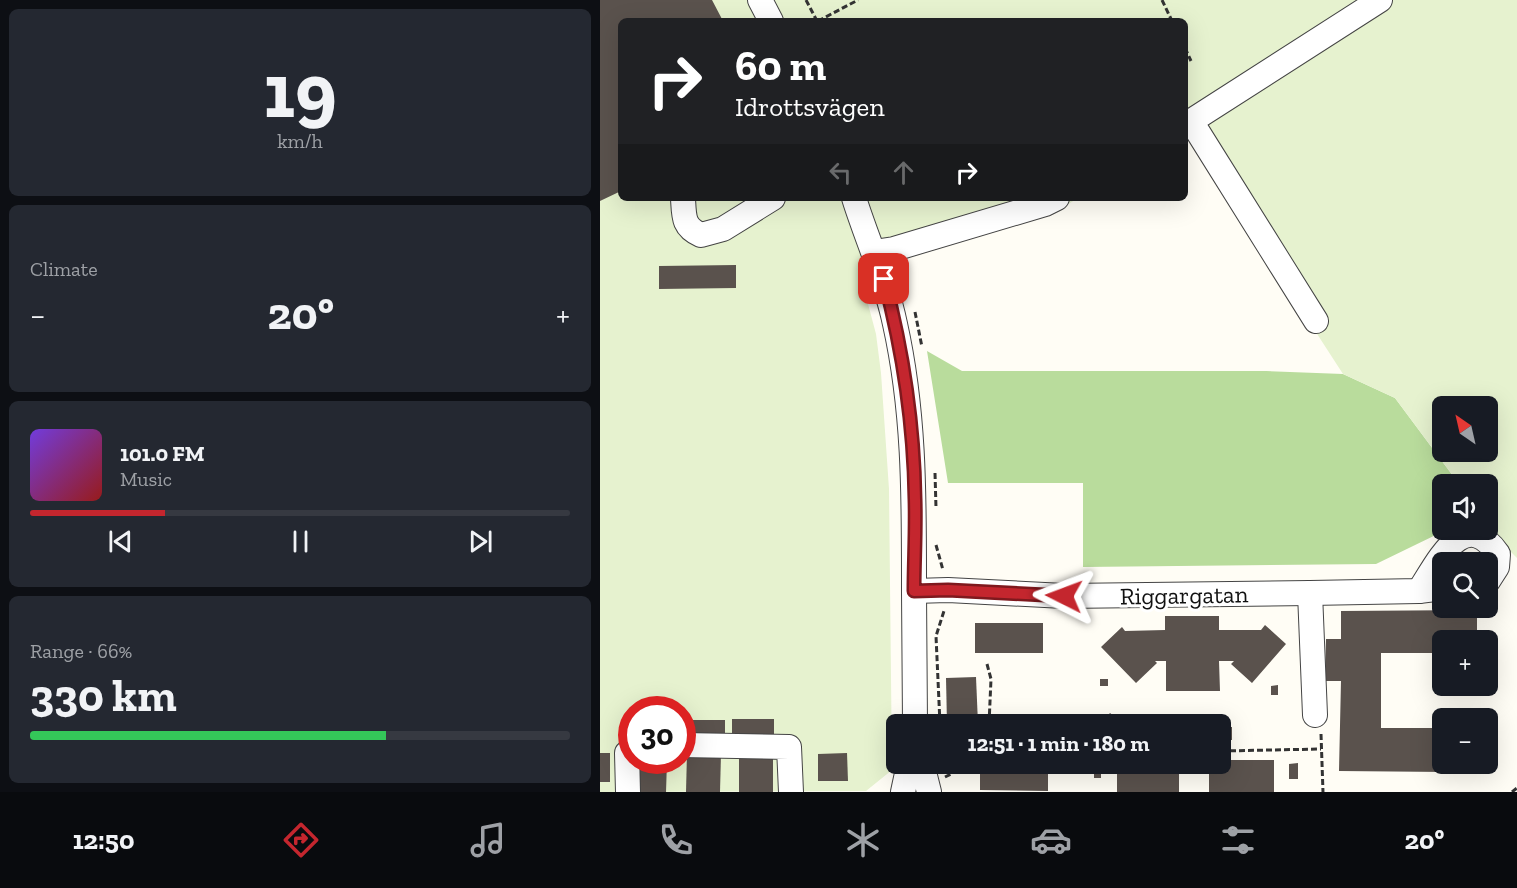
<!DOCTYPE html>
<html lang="en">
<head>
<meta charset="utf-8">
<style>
  :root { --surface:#171b24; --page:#242831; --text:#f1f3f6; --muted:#9ea1a6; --line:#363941; --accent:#c4262e }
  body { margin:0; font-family:"Zilla Slab",serif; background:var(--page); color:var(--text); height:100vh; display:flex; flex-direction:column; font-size:22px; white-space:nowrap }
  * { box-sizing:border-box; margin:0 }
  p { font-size:20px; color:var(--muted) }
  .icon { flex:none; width:33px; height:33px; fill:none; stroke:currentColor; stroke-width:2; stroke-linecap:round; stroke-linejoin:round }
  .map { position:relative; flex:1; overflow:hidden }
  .panel { display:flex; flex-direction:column; gap:9px; padding:9px; background:#0d0f14; width:600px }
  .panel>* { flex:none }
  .guide { position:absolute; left:18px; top:18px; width:570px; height:183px; border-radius:9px; box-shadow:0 6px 24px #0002; background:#202124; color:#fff; overflow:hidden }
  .needle { width:39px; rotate:326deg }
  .fabs { position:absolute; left:832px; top:396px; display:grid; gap:12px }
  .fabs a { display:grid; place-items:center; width:66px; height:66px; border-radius:9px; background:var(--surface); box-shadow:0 6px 24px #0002; font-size:30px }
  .speed { position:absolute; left:18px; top:696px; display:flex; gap:12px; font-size:30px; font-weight:700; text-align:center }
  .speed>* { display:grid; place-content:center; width:78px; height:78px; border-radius:50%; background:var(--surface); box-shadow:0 6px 24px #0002; line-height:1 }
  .speed .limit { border:9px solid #d22; background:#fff; color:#111 }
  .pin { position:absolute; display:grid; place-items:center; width:51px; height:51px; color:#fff; margin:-26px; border-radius:12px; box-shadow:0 3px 9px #0006 }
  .me { position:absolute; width:66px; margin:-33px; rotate:273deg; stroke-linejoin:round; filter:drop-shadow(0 0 4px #0008) }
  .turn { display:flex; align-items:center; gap:21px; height:126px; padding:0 18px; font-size:27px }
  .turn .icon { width:78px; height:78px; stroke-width:2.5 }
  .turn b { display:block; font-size:42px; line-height:51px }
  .lanes { display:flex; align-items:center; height:57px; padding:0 18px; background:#0003; justify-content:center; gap:30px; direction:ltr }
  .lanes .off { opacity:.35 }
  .big { font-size:45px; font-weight:700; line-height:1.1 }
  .panel .tile { flex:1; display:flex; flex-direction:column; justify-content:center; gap:9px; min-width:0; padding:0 21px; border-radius:9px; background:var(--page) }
  .panel .dial { align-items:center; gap:0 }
  .dial b { font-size:78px; line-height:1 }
  .song { display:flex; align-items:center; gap:18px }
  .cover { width:72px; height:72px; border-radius:9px; background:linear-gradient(135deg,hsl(260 70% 55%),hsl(0 70% 35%)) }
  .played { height:6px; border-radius:3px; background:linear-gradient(90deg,var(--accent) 25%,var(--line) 25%) }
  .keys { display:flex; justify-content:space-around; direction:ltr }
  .heat { display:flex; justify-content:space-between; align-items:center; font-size:33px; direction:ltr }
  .charge { height:9px; border-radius:4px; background:linear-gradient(90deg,#34c759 66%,var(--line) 0) }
  .trip { position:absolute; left:286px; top:714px; width:345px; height:60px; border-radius:9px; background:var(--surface); box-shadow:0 6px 24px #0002; font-weight:700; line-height:60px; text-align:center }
  .menu { display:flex; height:96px; justify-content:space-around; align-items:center; background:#090b0e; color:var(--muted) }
  .menu .icon { width:42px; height:42px }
  .menu .active { color:var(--accent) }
  .menu b { font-size:27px; color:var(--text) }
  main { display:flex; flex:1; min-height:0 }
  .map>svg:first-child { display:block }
  .forest { fill:#b9dc9c }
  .pitch { fill:#e6f2cf; fill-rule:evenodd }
  .building { fill:#5a524d }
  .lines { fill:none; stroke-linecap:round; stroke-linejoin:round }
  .minor-casing { stroke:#444; stroke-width:26 }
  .path { stroke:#333; stroke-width:3; stroke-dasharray:6 3; stroke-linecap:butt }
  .minor { stroke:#fff; stroke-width:24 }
  .route-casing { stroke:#7f191e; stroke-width:15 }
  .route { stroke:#c4262e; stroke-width:10 }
  .labels { text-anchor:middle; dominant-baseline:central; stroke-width:6; stroke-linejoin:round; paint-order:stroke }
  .street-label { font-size:24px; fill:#111; stroke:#fff }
</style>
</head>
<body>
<main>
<section class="panel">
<div class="tile dial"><b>19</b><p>km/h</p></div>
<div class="tile"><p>Climate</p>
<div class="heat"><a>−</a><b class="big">20°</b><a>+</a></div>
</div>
<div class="tile">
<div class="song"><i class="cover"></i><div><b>101.0 FM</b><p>Music</p></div></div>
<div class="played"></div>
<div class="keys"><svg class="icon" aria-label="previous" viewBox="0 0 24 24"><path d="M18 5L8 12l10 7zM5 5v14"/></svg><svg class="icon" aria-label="pause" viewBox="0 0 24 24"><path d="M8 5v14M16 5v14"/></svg><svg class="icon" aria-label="next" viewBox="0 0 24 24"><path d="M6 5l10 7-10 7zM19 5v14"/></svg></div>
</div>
<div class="tile"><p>Range · 66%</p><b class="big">330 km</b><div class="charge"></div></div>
</section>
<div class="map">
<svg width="917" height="792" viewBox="0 0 917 792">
  <rect width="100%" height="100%" fill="#fffdf5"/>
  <path class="forest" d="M327,351L362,371H666L743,374L795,398L859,484H843V530H846L776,564L483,567V483H348Z"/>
  <path class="pitch" d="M0,0H917V558L899,540L888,524V484H859L795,398L743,374L585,130V21H21V198H478L454,213L259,270L276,334L281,373L289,489L292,770L266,791L0,792ZM843,406H888V452H843ZM32,710H82V760H32Z"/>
  <g class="building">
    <path d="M0,0H112L123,21H21V191L0,201Z"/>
    <path d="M136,265V288L59,289V266Z"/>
    <path d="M877,610V640H843V653H781V728H843V764H846V772L739,771L741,681H725L726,639H741V611Z"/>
    <path d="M565,616H619V630H661L665,625L686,644L652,683L631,664L634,661H619L620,691H566V661H555L557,663L536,683L501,647L522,627L525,631L565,630Z"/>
    <rect x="375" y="623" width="68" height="30"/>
    <path d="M376,677L378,724H347L346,678Z"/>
    <rect x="500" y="679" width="8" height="7"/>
    <path d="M678,685V695H671V686Z"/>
    <path d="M510,713L524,724H504L502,722Z"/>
    <rect x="132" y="719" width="42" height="18"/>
    <rect x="82" y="720" width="43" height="17"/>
    <rect x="621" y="727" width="11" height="13"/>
    <rect x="0" y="753" width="10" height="29"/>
    <path d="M87,753L121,754L120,792H86Z"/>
    <path d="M247,753L248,781H218V754Z"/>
    <rect x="139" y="754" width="34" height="38"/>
    <path d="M32,760H67L66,792H32Z"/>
    <path d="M621,760H674V792H609V764H621Z"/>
    <path d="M698,763V779H689V764Z"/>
    <path d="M380,764H448V791L380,790Z"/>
    <rect x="494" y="764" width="7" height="14"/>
    <rect x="517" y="764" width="62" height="28"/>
  </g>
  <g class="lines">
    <g class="minor-casing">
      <g id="minor">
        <path d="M160,0L171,21"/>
        <path d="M591,121L716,321"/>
        <path d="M585,125L780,0"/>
        <path d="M83,198C84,217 83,227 101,235L123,229L173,198"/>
        <path d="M254,198C267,240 286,280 295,324C315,414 314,501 314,592C314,636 315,680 315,724"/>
        <path d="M274,252L294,249L445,204L457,198"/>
        <path d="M314,591L348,590L464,596L710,593L819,591L843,588"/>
        <path d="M819,591C838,562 864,505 898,554L897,567L888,581"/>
        <path d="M710,593L715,715"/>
        <path d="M82,745L189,747L191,792"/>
        <path d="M322,764L329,792"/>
        <path d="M28,792L27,753L32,749"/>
        <path d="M303,792L309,764"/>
      </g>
    </g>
    <g class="path">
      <path d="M206,0L217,21"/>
      <path d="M562,0L572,21"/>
      <path d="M218,21L258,0"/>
      <path d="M585,48L591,61"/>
      <path d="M315,312L322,347"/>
      <path d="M335,473L336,508"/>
      <path d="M336,545L343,570"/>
      <path d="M387,664L391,679L389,724"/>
      <path d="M340,724L336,636L344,611"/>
      <path d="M721,734L723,792"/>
      <path d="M294,750V729"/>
      <path d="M621,751L721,749"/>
      <path d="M474,765L477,764"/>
      <path d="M345,777L353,773L356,764"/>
      <path d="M912,792L917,788"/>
    </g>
    <use href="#minor" class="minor"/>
  </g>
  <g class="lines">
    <g class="route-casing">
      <path id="route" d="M284,279C303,351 314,425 315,499C316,530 314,561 314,591L348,590L464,596"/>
    </g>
    <use href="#route" class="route"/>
  </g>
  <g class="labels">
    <g class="street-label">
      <text transform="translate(584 595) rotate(-1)">Riggargatan</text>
    </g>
  </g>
</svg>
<div class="fabs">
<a><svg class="needle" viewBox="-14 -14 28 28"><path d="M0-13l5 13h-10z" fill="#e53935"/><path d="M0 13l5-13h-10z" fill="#9ea1a6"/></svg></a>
<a><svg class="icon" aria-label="sound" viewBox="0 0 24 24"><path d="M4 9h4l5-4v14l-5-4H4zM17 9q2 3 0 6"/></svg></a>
<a><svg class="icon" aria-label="search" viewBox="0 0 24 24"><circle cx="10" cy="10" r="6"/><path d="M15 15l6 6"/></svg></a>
<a>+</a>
<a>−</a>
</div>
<div class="speed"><div class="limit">30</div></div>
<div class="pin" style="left:284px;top:279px;background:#d93025"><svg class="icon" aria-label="arrive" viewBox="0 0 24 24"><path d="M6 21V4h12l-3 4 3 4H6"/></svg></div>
<svg class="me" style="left:464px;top:596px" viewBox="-20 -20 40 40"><path d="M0-17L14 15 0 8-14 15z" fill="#c4262e" stroke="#fff" stroke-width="4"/></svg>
<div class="trip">12:51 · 1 min · 180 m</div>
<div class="guide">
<div class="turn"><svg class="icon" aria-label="right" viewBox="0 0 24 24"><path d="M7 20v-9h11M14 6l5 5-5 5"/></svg><div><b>60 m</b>Idrottsvägen</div></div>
<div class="lanes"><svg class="icon off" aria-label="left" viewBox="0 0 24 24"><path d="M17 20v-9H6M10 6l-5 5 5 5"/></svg><svg class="icon off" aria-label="ahead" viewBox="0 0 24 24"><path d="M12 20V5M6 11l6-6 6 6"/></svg><svg class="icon" aria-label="right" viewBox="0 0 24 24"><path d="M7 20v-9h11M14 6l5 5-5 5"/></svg></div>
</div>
</div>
</main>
<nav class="menu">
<b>12:50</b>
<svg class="icon active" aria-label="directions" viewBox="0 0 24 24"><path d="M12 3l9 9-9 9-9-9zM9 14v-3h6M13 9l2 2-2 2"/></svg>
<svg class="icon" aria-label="music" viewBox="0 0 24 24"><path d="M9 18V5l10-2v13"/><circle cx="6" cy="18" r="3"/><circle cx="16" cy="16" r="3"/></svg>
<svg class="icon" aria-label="phone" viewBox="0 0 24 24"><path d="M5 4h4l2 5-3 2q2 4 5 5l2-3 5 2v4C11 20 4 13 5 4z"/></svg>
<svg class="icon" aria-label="climate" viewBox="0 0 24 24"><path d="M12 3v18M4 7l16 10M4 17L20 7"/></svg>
<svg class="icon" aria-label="car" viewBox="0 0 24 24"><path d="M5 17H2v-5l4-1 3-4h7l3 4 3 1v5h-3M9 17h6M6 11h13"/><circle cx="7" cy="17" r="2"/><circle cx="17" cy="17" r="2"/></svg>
<svg class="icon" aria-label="filters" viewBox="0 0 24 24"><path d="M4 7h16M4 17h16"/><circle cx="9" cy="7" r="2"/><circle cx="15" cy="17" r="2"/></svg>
<b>20°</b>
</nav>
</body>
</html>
